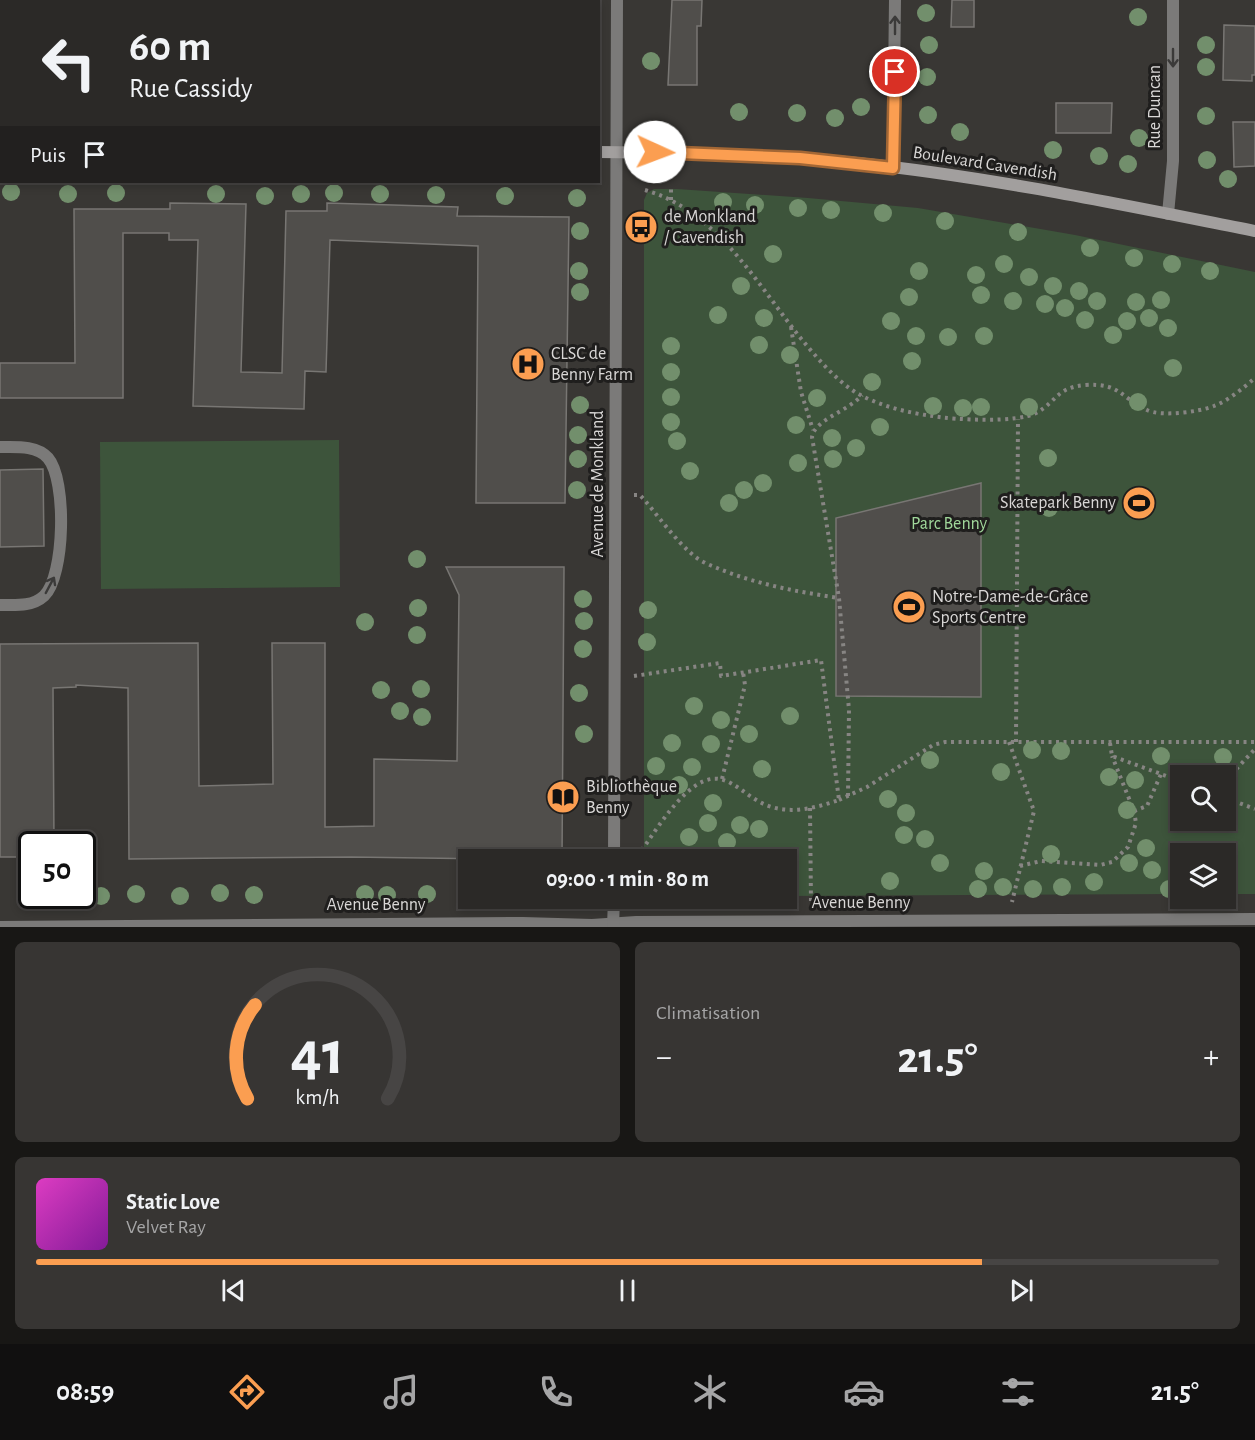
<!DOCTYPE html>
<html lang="fr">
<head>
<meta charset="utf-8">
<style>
  :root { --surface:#2b2927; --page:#373533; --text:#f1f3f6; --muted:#a6a6a7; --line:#474544; --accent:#fb9e51 }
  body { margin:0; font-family:"Alegreya Sans",sans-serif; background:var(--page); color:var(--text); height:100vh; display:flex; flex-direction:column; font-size:22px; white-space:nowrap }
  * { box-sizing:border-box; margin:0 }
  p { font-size:20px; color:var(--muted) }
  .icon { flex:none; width:33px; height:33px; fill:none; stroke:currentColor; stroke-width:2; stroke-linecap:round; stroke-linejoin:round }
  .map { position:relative; height:927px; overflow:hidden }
  .sheet { display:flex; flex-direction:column; gap:15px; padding:15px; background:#181715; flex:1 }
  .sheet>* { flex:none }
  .guide { position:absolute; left:0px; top:0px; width:600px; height:183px; box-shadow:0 3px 9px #0003,0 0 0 2px var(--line); background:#2b2927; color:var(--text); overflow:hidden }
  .controls { position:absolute; left:1170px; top:765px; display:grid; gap:12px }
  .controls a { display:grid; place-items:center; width:66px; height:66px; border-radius:0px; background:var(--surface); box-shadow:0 3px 9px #0003,0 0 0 2px var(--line); font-size:30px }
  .speed { position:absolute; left:18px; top:831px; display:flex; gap:12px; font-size:30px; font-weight:700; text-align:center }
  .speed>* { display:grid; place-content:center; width:78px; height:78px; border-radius:50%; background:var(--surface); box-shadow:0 3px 9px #0003,0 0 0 2px var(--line); line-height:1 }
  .speed .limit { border:3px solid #111; border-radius:9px; background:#fff; color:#111 }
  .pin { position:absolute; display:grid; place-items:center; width:51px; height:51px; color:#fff; margin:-26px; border:3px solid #fff; border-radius:50%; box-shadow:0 2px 6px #0007 }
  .me { position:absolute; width:66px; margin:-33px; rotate:92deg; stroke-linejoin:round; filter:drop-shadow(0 0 4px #0008) }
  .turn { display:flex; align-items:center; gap:21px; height:126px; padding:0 30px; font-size:27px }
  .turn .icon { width:78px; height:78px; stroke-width:2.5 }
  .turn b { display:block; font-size:42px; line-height:51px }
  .then { display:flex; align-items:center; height:57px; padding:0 30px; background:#0003; gap:12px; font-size:22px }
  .big { font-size:45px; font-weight:600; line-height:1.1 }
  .sheet .widget { flex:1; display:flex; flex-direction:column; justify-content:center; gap:9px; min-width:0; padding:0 21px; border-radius:9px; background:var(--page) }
  .sheet .dial { align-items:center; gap:0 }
  .dial svg { height:156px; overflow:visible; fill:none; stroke:var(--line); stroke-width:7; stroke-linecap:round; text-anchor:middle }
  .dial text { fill:var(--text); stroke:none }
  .song { display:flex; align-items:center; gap:18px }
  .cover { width:72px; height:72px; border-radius:9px; background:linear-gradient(135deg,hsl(310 70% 55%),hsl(290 70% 35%)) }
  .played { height:6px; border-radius:3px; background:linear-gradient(90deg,var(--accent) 80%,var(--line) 80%) }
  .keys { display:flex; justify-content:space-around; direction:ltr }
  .heat { display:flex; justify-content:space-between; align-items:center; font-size:33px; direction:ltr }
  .sheet .tiles { flex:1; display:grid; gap:15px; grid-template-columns:1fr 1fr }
  .widget:last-child { grid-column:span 2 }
  .trip { position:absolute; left:458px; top:849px; width:339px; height:60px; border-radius:0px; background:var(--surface); box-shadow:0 3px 9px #0003,0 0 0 2px var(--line); font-weight:600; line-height:60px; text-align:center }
  .menu { display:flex; height:96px; justify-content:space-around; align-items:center; background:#111010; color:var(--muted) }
  .menu .icon { width:42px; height:42px }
  .menu .selected { color:var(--accent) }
  .menu b { font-size:27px; color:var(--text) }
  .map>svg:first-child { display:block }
  .green { fill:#3d543b; fill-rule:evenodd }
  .building { fill:#504e4b; stroke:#787673; stroke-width:1.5 }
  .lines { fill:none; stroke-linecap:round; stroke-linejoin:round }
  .path { stroke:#878583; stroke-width:4; stroke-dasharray:3 4.5; stroke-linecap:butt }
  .service { stroke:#7b7a79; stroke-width:12 }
  .minor { stroke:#7b7a79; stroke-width:12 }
  .tertiary { stroke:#7b7a79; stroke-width:12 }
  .secondary { stroke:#a29f9e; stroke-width:12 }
  .tree { fill:#728f6c }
  .oneway { stroke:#3b3a39 }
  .route-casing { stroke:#a36735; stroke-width:15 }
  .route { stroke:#fb9e51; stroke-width:10 }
  .labels { text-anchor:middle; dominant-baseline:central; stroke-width:6; stroke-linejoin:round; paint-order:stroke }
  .street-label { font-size:18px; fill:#d9d7d6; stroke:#1f1e1d }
  .poi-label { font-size:18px; fill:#d9d7d6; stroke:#1f1e1d; text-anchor:start }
  .park-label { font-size:18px; fill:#a0d79a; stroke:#1f1e1d }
</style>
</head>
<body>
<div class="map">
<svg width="1255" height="927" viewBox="0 0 1255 927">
  <rect width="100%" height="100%" fill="#393734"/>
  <g class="green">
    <path d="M654,189H677L808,198L918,208L1075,235L1255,272V894H1226V854H1180V894L786,896V860L644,859V200L647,193ZM1180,776H1226V820H1180Z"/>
    <path d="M339,440L340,587L101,589L100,442Z"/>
  </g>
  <g class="building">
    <path d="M672,0H702L701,26H697V85H668Z"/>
    <path d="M952,0H974V27H951Z"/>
    <path d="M1224,25L1255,26V75H1252V81L1223,80Z"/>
    <path d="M1056,103H1112L1111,133H1056Z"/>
    <path d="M1233,122H1255V166L1234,167Z"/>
    <path d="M170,203L246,204L241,372L282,373L286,211H327V203L458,207L457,216L569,217L565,503H476L478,246L330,240L326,372L305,371L304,409L193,406L198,240H169V233H123V398H0V363H75L74,209H170Z"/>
    <path d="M43,469L44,546L0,547V470Z"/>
    <path d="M981,483V697L836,696V518Z"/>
    <path d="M446,567H564L562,860L351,857L129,859L128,688L76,685V687L53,688L54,844H32V857H0V644L198,643L199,786L273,784L272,643H325V827L374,826V759L457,761L459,595Z"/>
  </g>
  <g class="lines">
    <g class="path">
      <path d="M645,190C718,211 758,286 803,341C818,359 835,379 855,392C877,405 907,413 933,416C954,420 1018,423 1036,413C1057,402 1056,387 1086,385C1120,383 1120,397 1147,410C1161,417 1199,412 1214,406C1229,400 1242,389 1255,378"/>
      <path d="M671,200V186"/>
      <path d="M791,327L801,392L813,430"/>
      <path d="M634,495H640C658,515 673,538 693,555C701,562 712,566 722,570C760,585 799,592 839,598"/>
      <path d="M634,676L720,663L721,676L821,660L839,800C818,807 794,814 772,807C740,798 726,761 691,789C670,806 655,832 639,854"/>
      <path d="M1009,742L1034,811L1012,902"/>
      <path d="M1016,742L1018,419"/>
      <path d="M1110,743L1112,756L1180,781"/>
      <path d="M722,779L745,685L743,672"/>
      <path d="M1226,780L1255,749"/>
      <path d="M848,796L849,710L839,598L812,437C815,419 849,411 862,395"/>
      <path d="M1226,798L1255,809"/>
      <path d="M839,800L867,787L933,745L945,742H1255"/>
      <path d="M810,808L811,903"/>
      <path d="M1134,811L1147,806L1161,774"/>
      <path d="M1020,866L1041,861L1100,865L1112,862L1128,847L1136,823L1134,811L1112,756"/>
    </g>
    <path class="service" d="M0,447C15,447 37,445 48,458C67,480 65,576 44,596C32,607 15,605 0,605"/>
    <g class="minor">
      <path d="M893,168L895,0"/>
      <path d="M1168,214L1173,161V0"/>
      <path d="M0,927L523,923L592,925L636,922L1255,919"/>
    </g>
    <g class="tertiary">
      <path d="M614,860L617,0"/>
      <path d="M613,927L614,898"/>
    </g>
    <g class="secondary">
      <path d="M0,149H2"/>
      <path d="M598,152C685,153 771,154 857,163C991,177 1123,205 1255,231"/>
    </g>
  </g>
  <g class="tree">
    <circle cx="926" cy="13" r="9"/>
    <circle cx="1138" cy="17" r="9"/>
    <circle cx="929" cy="45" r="9"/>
    <circle cx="1206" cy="45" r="9"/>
    <circle cx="651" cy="61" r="9"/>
    <circle cx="1206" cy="67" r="9"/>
    <circle cx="927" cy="77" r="9"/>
    <circle cx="861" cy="107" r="9"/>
    <circle cx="739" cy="112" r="9"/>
    <circle cx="797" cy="113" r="9"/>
    <circle cx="928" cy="115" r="9"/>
    <circle cx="1206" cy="116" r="9"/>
    <circle cx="835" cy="118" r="9"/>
    <circle cx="960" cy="132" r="9"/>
    <circle cx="1139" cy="138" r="9"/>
    <circle cx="1053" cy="150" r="9"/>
    <circle cx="1099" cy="156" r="9"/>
    <circle cx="1207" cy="160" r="9"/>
    <circle cx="1128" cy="164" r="9"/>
    <circle cx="1228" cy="179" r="9"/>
    <circle cx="11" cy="192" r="9"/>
    <circle cx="116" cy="193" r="9"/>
    <circle cx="334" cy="193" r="9"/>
    <circle cx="68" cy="194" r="9"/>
    <circle cx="216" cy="194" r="9"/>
    <circle cx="301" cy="194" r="9"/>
    <circle cx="380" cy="194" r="9"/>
    <circle cx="436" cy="195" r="9"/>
    <circle cx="265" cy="196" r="9"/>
    <circle cx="505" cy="196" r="9"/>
    <circle cx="577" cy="198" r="9"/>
    <circle cx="723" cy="202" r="9"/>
    <circle cx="755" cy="205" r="9"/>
    <circle cx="798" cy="208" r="9"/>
    <circle cx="831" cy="210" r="9"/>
    <circle cx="883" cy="213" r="9"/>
    <circle cx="945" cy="221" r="9"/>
    <circle cx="580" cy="231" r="9"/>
    <circle cx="1018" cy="232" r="9"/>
    <circle cx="1090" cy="248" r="9"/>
    <circle cx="773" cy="254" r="9"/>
    <circle cx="1134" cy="258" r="9"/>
    <circle cx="1004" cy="264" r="9"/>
    <circle cx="1172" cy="264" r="9"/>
    <circle cx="579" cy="271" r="9"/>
    <circle cx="919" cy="271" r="9"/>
    <circle cx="1210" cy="271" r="9"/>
    <circle cx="976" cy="275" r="9"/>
    <circle cx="1029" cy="277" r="9"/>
    <circle cx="741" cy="286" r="9"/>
    <circle cx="1053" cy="286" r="9"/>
    <circle cx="1079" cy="291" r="9"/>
    <circle cx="580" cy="292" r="9"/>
    <circle cx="981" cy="295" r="9"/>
    <circle cx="909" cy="297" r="9"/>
    <circle cx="1161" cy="300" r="9"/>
    <circle cx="1013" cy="301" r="9"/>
    <circle cx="1097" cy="301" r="9"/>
    <circle cx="1136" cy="302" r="9"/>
    <circle cx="1045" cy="304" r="9"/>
    <circle cx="1065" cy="308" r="9"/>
    <circle cx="718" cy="315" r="9"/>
    <circle cx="764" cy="318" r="9"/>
    <circle cx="1149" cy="318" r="9"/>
    <circle cx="1085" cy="320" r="9"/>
    <circle cx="891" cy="321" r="9"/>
    <circle cx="1127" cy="321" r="9"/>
    <circle cx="1168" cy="328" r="9"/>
    <circle cx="1113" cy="335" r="9"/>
    <circle cx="916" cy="336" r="9"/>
    <circle cx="984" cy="336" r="9"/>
    <circle cx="948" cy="337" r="9"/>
    <circle cx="759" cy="345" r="9"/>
    <circle cx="671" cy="346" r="9"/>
    <circle cx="790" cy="355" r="9"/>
    <circle cx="912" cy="361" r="9"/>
    <circle cx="1173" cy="368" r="9"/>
    <circle cx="671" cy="372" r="9"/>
    <circle cx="872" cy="382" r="9"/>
    <circle cx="671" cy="397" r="9"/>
    <circle cx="817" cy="398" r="9"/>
    <circle cx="1138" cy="402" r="9"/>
    <circle cx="580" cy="405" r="9"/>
    <circle cx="933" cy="406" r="9"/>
    <circle cx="981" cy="407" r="9"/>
    <circle cx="1029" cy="407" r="9"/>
    <circle cx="963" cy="408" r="9"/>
    <circle cx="671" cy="422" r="9"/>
    <circle cx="796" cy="425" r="9"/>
    <circle cx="880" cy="427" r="9"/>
    <circle cx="578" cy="435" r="9"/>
    <circle cx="832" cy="438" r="9"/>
    <circle cx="677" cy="441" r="9"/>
    <circle cx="856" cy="448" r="9"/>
    <circle cx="1048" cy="458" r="9"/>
    <circle cx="578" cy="459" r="9"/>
    <circle cx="833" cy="459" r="9"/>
    <circle cx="798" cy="463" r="9"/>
    <circle cx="690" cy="471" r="9"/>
    <circle cx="763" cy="483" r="9"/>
    <circle cx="577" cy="490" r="9"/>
    <circle cx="744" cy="490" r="9"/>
    <circle cx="729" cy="503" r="9"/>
    <circle cx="1049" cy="508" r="9"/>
    <circle cx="417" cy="559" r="9"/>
    <circle cx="583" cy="599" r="9"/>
    <circle cx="418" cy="608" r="9"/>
    <circle cx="648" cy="610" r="9"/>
    <circle cx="584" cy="621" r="9"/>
    <circle cx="365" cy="622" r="9"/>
    <circle cx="417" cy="635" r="9"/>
    <circle cx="647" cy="642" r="9"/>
    <circle cx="583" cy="649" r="9"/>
    <circle cx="421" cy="689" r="9"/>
    <circle cx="381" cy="690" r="9"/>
    <circle cx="579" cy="693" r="9"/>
    <circle cx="694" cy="706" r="9"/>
    <circle cx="400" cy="711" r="9"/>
    <circle cx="790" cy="716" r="9"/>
    <circle cx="422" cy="717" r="9"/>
    <circle cx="721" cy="720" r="9"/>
    <circle cx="584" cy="734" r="9"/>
    <circle cx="749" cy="734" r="9"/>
    <circle cx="672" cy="743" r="9"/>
    <circle cx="711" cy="744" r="9"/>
    <circle cx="1032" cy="750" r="9"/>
    <circle cx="1061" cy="751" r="9"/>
    <circle cx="1161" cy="756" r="9"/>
    <circle cx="1223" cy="757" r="9"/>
    <circle cx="930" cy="760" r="9"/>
    <circle cx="656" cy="766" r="9"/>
    <circle cx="692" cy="767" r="9"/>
    <circle cx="762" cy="769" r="9"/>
    <circle cx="1001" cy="772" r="9"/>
    <circle cx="1109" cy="777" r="9"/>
    <circle cx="1135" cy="780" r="9"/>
    <circle cx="679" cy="785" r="9"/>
    <circle cx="888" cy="799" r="9"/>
    <circle cx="713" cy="803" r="9"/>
    <circle cx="1127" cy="810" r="9"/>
    <circle cx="906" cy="813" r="9"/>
    <circle cx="708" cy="823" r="9"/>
    <circle cx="740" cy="825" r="9"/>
    <circle cx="759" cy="829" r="9"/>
    <circle cx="904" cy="835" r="9"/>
    <circle cx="689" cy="837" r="9"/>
    <circle cx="925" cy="839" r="9"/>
    <circle cx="727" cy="842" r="9"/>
    <circle cx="1146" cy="848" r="9"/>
    <circle cx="1051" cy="854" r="9"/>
    <circle cx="940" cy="863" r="9"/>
    <circle cx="1129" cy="863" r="9"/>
    <circle cx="1152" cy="870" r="9"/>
    <circle cx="984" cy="871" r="9"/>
    <circle cx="890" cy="881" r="9"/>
    <circle cx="1094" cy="882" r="9"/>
    <circle cx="1003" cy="887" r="9"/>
    <circle cx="1062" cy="887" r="9"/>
    <circle cx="978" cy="889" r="9"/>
    <circle cx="1033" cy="889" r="9"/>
    <circle cx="1169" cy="889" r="9"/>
    <circle cx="220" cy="893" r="9"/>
    <circle cx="136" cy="894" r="9"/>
    <circle cx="365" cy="894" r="9"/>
    <circle cx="427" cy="894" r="9"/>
    <circle cx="254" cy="895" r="9"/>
    <circle cx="387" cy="895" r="9"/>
    <circle cx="101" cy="896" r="9"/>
    <circle cx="180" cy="896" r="9"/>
  </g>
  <defs><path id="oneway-shaft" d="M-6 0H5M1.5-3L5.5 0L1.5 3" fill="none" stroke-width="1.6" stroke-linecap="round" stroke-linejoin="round" transform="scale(1.5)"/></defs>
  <g class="oneway">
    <use href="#oneway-shaft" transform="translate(895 25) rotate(-90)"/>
    <use href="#oneway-shaft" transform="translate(1173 58) rotate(90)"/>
    <use href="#oneway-shaft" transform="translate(50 585) rotate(-62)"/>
  </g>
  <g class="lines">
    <g class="route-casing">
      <path id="route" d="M655,152L800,158L893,168L895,72"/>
    </g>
    <use href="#route" class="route"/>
  </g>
  <defs>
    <g id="bus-disc" transform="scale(1.725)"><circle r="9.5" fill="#fb9e51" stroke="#1f1e1d"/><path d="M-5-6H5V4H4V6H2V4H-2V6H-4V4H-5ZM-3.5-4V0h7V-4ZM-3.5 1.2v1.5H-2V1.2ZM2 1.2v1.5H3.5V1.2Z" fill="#111"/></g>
    <g id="hospital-disc" transform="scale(1.725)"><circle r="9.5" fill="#fb9e51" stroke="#1f1e1d"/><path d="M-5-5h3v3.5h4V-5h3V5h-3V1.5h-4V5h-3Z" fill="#111"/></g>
    <g id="stadium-disc" transform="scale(1.725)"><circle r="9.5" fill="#fb9e51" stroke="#1f1e1d"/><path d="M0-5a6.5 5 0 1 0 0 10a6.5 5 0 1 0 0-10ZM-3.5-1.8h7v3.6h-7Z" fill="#111"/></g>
    <g id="library-disc" transform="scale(1.725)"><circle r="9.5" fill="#fb9e51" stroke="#1f1e1d"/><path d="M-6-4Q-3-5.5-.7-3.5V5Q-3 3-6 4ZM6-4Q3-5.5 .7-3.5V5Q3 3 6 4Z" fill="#111"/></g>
  </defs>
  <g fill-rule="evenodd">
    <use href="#bus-disc" x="641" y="227"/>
    <use href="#hospital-disc" x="528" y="364"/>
    <use href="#stadium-disc" x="1139" y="503"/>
    <use href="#stadium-disc" x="909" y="607"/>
    <use href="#library-disc" x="563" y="797"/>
  </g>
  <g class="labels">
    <g class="street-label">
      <text transform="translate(1155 107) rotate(-90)">Rue Duncan</text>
      <text transform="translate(985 164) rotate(9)">Boulevard Cavendish</text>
      <text transform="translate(598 484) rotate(-90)">Avenue de Monkland</text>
      <text x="861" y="903">Avenue Benny</text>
      <text x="376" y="905">Avenue Benny</text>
    </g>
    <g class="poi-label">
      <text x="664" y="217">de Monkland<tspan x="664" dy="21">/ Cavendish</tspan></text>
      <text x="551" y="354">CLSC de<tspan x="551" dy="21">Benny Farm</tspan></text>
      <text x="1116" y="503" text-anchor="end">Skatepark Benny</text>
      <text x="932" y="597">Notre-Dame-de-Grâce<tspan x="932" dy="21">Sports Centre</tspan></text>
      <text x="586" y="787">Bibliothèque<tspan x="586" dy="21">Benny</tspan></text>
    </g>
    <g class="park-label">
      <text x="949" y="524">Parc Benny</text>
    </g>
  </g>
</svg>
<div class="controls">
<a><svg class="icon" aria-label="search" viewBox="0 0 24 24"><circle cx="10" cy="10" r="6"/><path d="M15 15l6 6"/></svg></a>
<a><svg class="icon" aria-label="layers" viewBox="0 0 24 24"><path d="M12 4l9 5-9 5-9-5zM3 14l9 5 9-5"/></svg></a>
</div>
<div class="speed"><div class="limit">50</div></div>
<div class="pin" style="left:895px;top:72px;background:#d93025"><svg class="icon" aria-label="arrive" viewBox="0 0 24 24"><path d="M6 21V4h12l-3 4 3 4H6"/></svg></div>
<svg class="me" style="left:655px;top:152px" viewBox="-20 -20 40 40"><circle r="19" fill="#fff"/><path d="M0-13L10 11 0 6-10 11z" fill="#fb9e51"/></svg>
<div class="trip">09:00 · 1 min · 80 m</div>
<div class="guide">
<div class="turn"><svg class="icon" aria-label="left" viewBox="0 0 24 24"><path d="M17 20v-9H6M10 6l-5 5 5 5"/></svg><div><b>60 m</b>Rue Cassidy</div></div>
<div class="then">Puis<svg class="icon" aria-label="arrive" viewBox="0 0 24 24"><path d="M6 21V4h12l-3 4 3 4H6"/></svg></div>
</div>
</div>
<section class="sheet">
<div class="tiles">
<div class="widget dial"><svg viewBox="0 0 100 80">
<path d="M14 69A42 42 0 1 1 86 69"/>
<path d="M14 69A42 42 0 0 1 18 21" stroke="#fb9e51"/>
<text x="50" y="56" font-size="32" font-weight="700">41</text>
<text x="50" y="72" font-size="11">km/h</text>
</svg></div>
<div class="widget"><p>Climatisation</p>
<div class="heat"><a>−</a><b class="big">21.5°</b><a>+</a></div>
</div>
<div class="widget">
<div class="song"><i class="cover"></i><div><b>Static Love</b><p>Velvet Ray</p></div></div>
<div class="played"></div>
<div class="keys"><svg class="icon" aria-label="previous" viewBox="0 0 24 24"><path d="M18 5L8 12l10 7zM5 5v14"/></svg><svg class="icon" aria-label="pause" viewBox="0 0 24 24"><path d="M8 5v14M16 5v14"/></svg><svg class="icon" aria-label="next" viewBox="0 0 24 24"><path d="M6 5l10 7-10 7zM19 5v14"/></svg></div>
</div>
</div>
</section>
<nav class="menu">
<b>08:59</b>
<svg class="icon selected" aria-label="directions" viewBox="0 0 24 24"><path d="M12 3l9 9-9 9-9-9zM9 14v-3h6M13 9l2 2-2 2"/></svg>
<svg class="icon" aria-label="music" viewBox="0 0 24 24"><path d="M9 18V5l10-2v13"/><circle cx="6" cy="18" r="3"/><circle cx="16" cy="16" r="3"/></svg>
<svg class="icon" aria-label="phone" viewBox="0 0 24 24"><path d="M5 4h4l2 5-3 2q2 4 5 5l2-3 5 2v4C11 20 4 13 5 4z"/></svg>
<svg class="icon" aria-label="climate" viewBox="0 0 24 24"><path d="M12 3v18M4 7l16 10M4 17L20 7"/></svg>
<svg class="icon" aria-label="car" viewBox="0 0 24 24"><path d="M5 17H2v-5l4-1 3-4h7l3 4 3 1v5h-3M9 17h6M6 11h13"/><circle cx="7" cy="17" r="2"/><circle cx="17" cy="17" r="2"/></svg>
<svg class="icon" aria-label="filters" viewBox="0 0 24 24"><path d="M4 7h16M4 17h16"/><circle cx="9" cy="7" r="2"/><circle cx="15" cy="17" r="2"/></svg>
<b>21.5°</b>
</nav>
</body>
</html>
